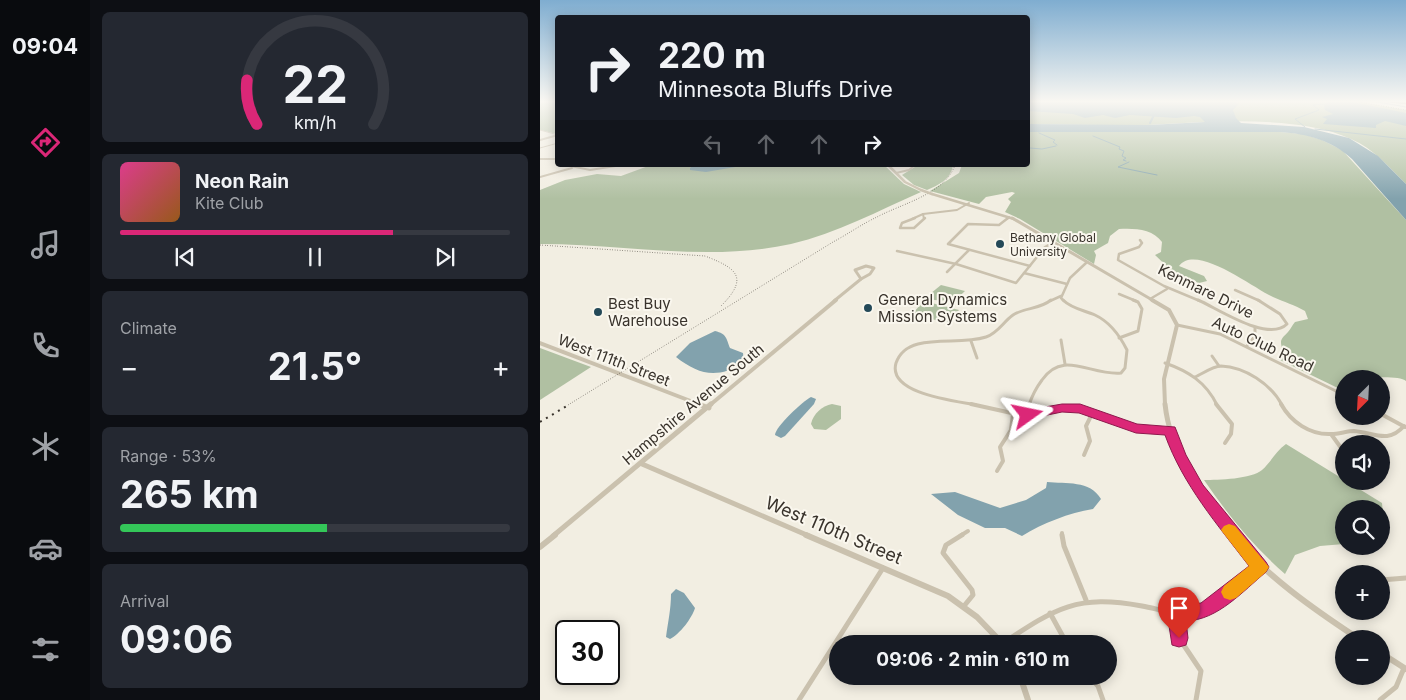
<!DOCTYPE html>
<html lang="en">
<head>
<meta charset="utf-8">
<style>
  :root { --surface:#171b24; --page:#242831; --text:#f1f3f6; --muted:#9ea1a6; --line:#363941; --accent:#db2777 }
  body { margin:0; font-family:Inter,sans-serif; background:var(--page); color:var(--text); height:100vh; display:flex; flex-direction:column; font-size:19px; white-space:nowrap }
  * { box-sizing:border-box; margin:0 }
  p { font-size:16px; color:var(--muted) }
  .icon { flex:none; width:28px; height:28px; fill:none; stroke:currentColor; stroke-width:2; stroke-linecap:round; stroke-linejoin:round }
  .map { position:relative; flex:1; overflow:hidden }
  .details { display:flex; flex-direction:column; gap:12px; padding:12px; background:#0d0f14; width:450px }
  .details>* { flex:none }
  .top-card { position:absolute; left:15px; top:15px; width:475px; height:152px; border-radius:5px; box-shadow:0 2px 12px #0003; background:#171b24; color:var(--text); overflow:hidden }
  .needle { width:32px; rotate:204deg }
  .controls { position:absolute; left:795px; top:370px; display:grid; gap:10px }
  .controls a { display:grid; place-items:center; width:55px; height:55px; border-radius:50%; background:var(--surface); box-shadow:0 2px 12px #0003; font-size:25px }
  .speed { position:absolute; left:15px; top:620px; display:flex; gap:10px; font-size:25px; font-weight:700; text-align:center }
  .speed>* { display:grid; place-content:center; width:65px; height:65px; border-radius:50%; background:var(--surface); box-shadow:0 2px 12px #0003; line-height:1 }
  .speed .limit { border:2px solid #111; border-radius:8px; background:#fff; color:#111 }
  .pin { position:absolute; display:grid; place-items:center; width:42px; height:42px; color:#fff; margin:-51px -21px; border-radius:50% 50% 50% 0; rotate:-45deg; box-shadow:0 0 5px #0007 }
  .pin .icon { rotate:45deg }
  .me { position:absolute; width:55px; margin:-28px; rotate:78deg; stroke-linejoin:round; filter:drop-shadow(0 0 4px #0008) }
  .turn { display:flex; align-items:center; gap:18px; height:105px; padding:0 20px; font-size:22px }
  .turn .icon { width:65px; height:65px; stroke-width:2.5 }
  .turn b { display:block; font-size:35px; line-height:42px }
  .lanes { display:flex; align-items:center; height:48px; padding:0 20px; background:#0003; justify-content:center; gap:25px; direction:ltr }
  .lanes .off { opacity:.35 }
  .big { font-size:38px; font-weight:700; line-height:1.1 }
  .details .tile { flex:1; display:flex; flex-direction:column; justify-content:center; gap:8px; min-width:0; padding:0 18px; border-radius:8px; background:var(--page) }
  .details .dial { align-items:center; gap:0 }
  .dial svg { height:130px; overflow:visible; fill:none; stroke:var(--line); stroke-width:7; stroke-linecap:round; text-anchor:middle }
  .dial text { fill:var(--text); stroke:none }
  .song { display:flex; align-items:center; gap:15px }
  .cover { width:60px; height:60px; border-radius:8px; background:linear-gradient(135deg,hsl(330 70% 55%),hsl(30 70% 35%)) }
  .played { height:5px; border-radius:2px; background:linear-gradient(90deg,var(--accent) 70%,var(--line) 70%) }
  .keys { display:flex; justify-content:space-around; direction:ltr }
  .heat { display:flex; justify-content:space-between; align-items:center; font-size:28px; direction:ltr }
  .charge { height:8px; border-radius:4px; background:linear-gradient(90deg,#34c759 53%,var(--line) 0) }
  .trip { position:absolute; left:289px; top:635px; width:288px; height:50px; border-radius:25px; background:var(--surface); box-shadow:0 2px 12px #0003; font-weight:700; line-height:50px; text-align:center }
  main { display:flex; flex:1; min-height:0 }
  .tabs { display:flex; flex-direction:column; width:90px; justify-content:space-around; align-items:center; background:#090b0e; color:var(--muted) }
  .tabs .icon { width:35px; height:35px }
  .tabs .on { color:var(--accent) }
  .tabs b { font-size:22px; color:var(--text) }
  .map>svg:first-child { display:block }
  .green { fill:#b0c0a2 }
  .water { fill:#82a2ad }
  .lines { fill:none; stroke-linecap:round; stroke-linejoin:round }
  .stream { stroke:#82a2ad; stroke-width:1 }
  .canal { stroke:#82a2ad; stroke-width:2 }
  .minor-far5 { stroke:#cac1ae; stroke-width:1 }
  .minor-far4 { stroke:#cac1ae; stroke-width:2 }
  .minor-far3 { stroke:#cac1ae; stroke-width:2.5 }
  .minor-far2 { stroke:#cac1ae; stroke-width:3 }
  .minor-far1 { stroke:#cac1ae; stroke-width:4 }
  .minor { stroke:#cac1ae; stroke-width:5 }
  .tertiary-far5 { stroke:#cac1ae; stroke-width:2 }
  .tertiary-far4 { stroke:#cac1ae; stroke-width:2.5 }
  .tertiary-far3 { stroke:#cac1ae; stroke-width:3 }
  .tertiary-far2 { stroke:#cac1ae; stroke-width:4 }
  .tertiary-far1 { stroke:#cac1ae; stroke-width:5 }
  .tertiary { stroke:#cac1ae; stroke-width:6 }
  .motorway { stroke:#594f44; stroke-width:2.5 }
  .rail-far1 { stroke:#39332c; stroke-width:1; stroke-dasharray:0.5 2; stroke-linecap:butt }
  .rail { stroke:#39332c; stroke-width:2; stroke-dasharray:2 5; stroke-linecap:butt }
  .tertiary-bridge { stroke:#cac1ae; stroke-width:2.5 }
  .route { fill:#db2777; stroke:#8e194d }
  .slow { fill:#f59e0b }
  .poi-dot { fill:#244958; stroke:#faf7ee; stroke-width:2 }
  .labels { text-anchor:middle; dominant-baseline:central; stroke-width:4; stroke-linejoin:round; paint-order:stroke }
  .far-poi-label { font-size:12px; fill:#39332c; stroke:#faf7ee; text-anchor:start }
  .street-label { font-size:15px; fill:#39332c; stroke:#faf7ee }
  .poi-label { font-size:15px; fill:#39332c; stroke:#faf7ee; text-anchor:start }
  .near-street-label { font-size:18px; fill:#39332c; stroke:#faf7ee }
</style>
</head>
<body>
<main>
<nav class="tabs">
<b>09:04</b>
<svg class="icon on" aria-label="directions" viewBox="0 0 24 24"><path d="M12 3l9 9-9 9-9-9zM9 14v-3h6M13 9l2 2-2 2"/></svg>
<svg class="icon" aria-label="music" viewBox="0 0 24 24"><path d="M9 18V5l10-2v13"/><circle cx="6" cy="18" r="3"/><circle cx="16" cy="16" r="3"/></svg>
<svg class="icon" aria-label="phone" viewBox="0 0 24 24"><path d="M5 4h4l2 5-3 2q2 4 5 5l2-3 5 2v4C11 20 4 13 5 4z"/></svg>
<svg class="icon" aria-label="climate" viewBox="0 0 24 24"><path d="M12 3v18M4 7l16 10M4 17L20 7"/></svg>
<svg class="icon" aria-label="car" viewBox="0 0 24 24"><path d="M5 17H2v-5l4-1 3-4h7l3 4 3 1v5h-3M9 17h6M6 11h13"/><circle cx="7" cy="17" r="2"/><circle cx="17" cy="17" r="2"/></svg>
<svg class="icon" aria-label="filters" viewBox="0 0 24 24"><path d="M4 7h16M4 17h16"/><circle cx="9" cy="7" r="2"/><circle cx="15" cy="17" r="2"/></svg>
</nav>
<section class="details">
<div class="tile dial"><svg viewBox="0 0 100 80">
<path d="M14 69A42 42 0 1 1 86 69"/>
<path d="M14 69A42 42 0 0 1 8 42" stroke="#db2777"/>
<text x="50" y="56" font-size="32" font-weight="700">22</text>
<text x="50" y="72" font-size="11">km/h</text>
</svg></div>
<div class="tile">
<div class="song"><i class="cover"></i><div><b>Neon Rain</b><p>Kite Club</p></div></div>
<div class="played"></div>
<div class="keys"><svg class="icon" aria-label="previous" viewBox="0 0 24 24"><path d="M18 5L8 12l10 7zM5 5v14"/></svg><svg class="icon" aria-label="pause" viewBox="0 0 24 24"><path d="M8 5v14M16 5v14"/></svg><svg class="icon" aria-label="next" viewBox="0 0 24 24"><path d="M6 5l10 7-10 7zM19 5v14"/></svg></div>
</div>
<div class="tile"><p>Climate</p>
<div class="heat"><a>−</a><b class="big">21.5°</b><a>+</a></div>
</div>
<div class="tile"><p>Range · 53%</p><b class="big">265 km</b><div class="charge"></div></div>
<div class="tile"><p>Arrival</p><b class="big">09:06</b></div>
</section>
<div class="map">
<svg width="866" height="700" viewBox="0 0 866 700">
  <rect width="100%" height="100%" fill="#f2eee2"/>
  <g class="green">
    <path d="M0,101H17V134L0,130Z"/>
    <path d="M488,101H814L866,110V184C849,167 834,149 811,139C758,114 667,122 609,125C568,126 528,124 488,124Z"/>
    <path d="M488,132H740L763,134L782,140L802,150L866,220V381C858,374 818,379 804,379V391L738,359L743,354C741,340 738,342 748,332C751,329 752,325 755,322L768,319L765,311C755,305 744,302 733,297C713,288 656,243 639,266L664,276L667,281L659,283L637,276L615,255L621,252L622,242C613,229 594,228 579,229L570,236L568,243L554,251L556,255L554,264L480,219L465,212L471,202L468,199L475,193L472,192L446,197L439,204L390,191L419,173L422,165H488Z"/>
    <path d="M111,165H344L364,184L381,192C338,211 297,233 251,244C169,262 83,244 0,244V190L25,180L57,174L81,176Z"/>
    <path d="M378,165H413C411,179 399,185 387,190L374,185L362,175Z"/>
    <path d="M401,285L425,291C414,302 399,302 385,298Z"/>
    <path d="M384,301L419,310L407,323L372,314Z"/>
    <path d="M0,348L51,367L0,400Z"/>
    <path d="M292,404L301,406V419L286,430L274,429L271,424C273,414 282,406 292,404Z"/>
    <path d="M746,444L842,503L845,536L841,538V509H804V544L780,546L755,555L745,574C713,546 688,515 664,480C678,480 712,479 722,470C731,462 736,451 746,444Z"/>
  </g>
  <g class="water">
    <path d="M488,101H694L699,104L693,110L696,118L701,123L764,127L809,138L838,156L866,184V220L812,159C791,140 768,134 740,132H488V124L608,125L665,122L660,117L654,116L636,118L590,115L575,118L563,115L545,118L533,114L488,111Z"/>
    <path d="M808,101L866,113V126L845,121L836,125V128L783,124L787,119L782,117L793,114L785,110L784,105L787,102Z"/>
    <path d="M154,165H207L166,172L150,170V168Z"/>
    <path d="M175,331C187,334 186,338 190,348L203,353L204,363C177,379 159,375 136,357L150,343Z"/>
    <path d="M271,397L276,399L274,404L245,436L241,438L235,435C235,427 263,401 271,397Z"/>
    <path d="M507,482C526,484 550,480 561,499L553,509C529,513 503,523 482,536L465,528H445L418,515L391,494L415,492L460,508L486,500L506,488Z"/>
    <path d="M136,589L144,593L155,608C152,618 140,634 130,639L126,637C128,622 131,609 131,594Z"/>
  </g>
  <g class="lines">
    <g class="stream">
      <path d="M832,101L866,107"/>
      <path d="M765,127L755,119L779,110L773,105L785,104"/>
      <path d="M775,129L866,139"/>
      <path d="M499,133L515,140L513,142L517,145"/>
      <path d="M553,136L580,147L579,149L584,151L582,156L586,158L583,160L586,161"/>
      <path d="M490,148L502,149L516,146"/>
      <path d="M589,162L578,167L617,175"/>
    </g>
    <path class="canal" d="M610,123L614,115"/>
    <g class="minor-far5">
      <path d="M0,130L18,135"/>
      <path d="M0,148L18,143"/>
    </g>
    <g class="minor-far4">
      <path d="M0,159H18"/>
      <path d="M26,165L50,170L82,165"/>
      <path d="M356,173L369,170L375,165"/>
      <path d="M0,177L32,168"/>
      <path d="M383,214L384,219"/>
      <path d="M383,214L417,210L429,203"/>
      <path d="M372,219L383,214"/>
      <path d="M467,219L469,217"/>
    </g>
    <g class="minor-far3">
      <path d="M375,218L362,223L360,228H374L385,218"/>
      <path d="M468,218L459,225L428,224L408,244L490,266"/>
      <path d="M600,240L602,243L599,247L579,254L578,260L624,286L660,301"/>
      <path d="M357,251L416,264L476,283L505,247L514,242"/>
      <path d="M407,272L429,250"/>
      <path d="M484,273L527,284"/>
      <path d="M695,290L720,301"/>
      <path d="M579,294L596,301"/>
      <path d="M610,299L627,289"/>
      <path d="M510,301L521,296"/>
      <path d="M524,301L521,298L530,278L546,263"/>
    </g>
    <g class="minor-far2">
      <path d="M658,300C677,308 728,343 747,324L740,314L718,300"/>
      <path d="M637,325L680,334L804,395"/>
      <path d="M579,338L598,331L602,309L598,302L593,300"/>
      <path d="M521,340L525,364"/>
      <path d="M431,341L437,358"/>
      <path d="M707,346L715,336V328"/>
      <path d="M672,356L679,366"/>
      <path d="M625,363C648,371 666,382 677,405"/>
      <path d="M655,377C662,374 673,366 681,366C705,367 731,384 742,405"/>
      <path d="M436,405C416,401 347,394 356,363C360,352 367,347 378,344C400,338 424,344 446,337C458,333 463,322 473,315C485,307 499,310 511,300"/>
      <path d="M489,405C492,396 496,388 502,380C523,349 551,376 581,373L585,368L587,350C580,336 570,322 555,315C544,310 532,309 523,300"/>
    </g>
    <g class="minor-far1">
      <path d="M431,404L476,414H495L522,408H540L596,428L630,430"/>
      <path d="M676,404L692,424L691,434L685,443"/>
      <path d="M741,404C751,422 770,435 791,434C799,434 807,431 814,431C835,433 848,444 864,426"/>
      <path d="M841,414L865,427"/>
      <path d="M489,415L490,404"/>
      <path d="M791,434L804,452"/>
      <path d="M544,455L550,441L546,426L553,412"/>
      <path d="M457,471L463,461L460,447L471,430L473,414"/>
      <path d="M522,533V536"/>
      <path d="M420,536L428,531"/>
    </g>
    <g class="minor">
      <path d="M422,535L406,545L403,553L432,590L433,595L424,606"/>
      <path d="M522,535L524,546L546,600"/>
      <path d="M841,580L866,578"/>
      <path d="M510,613L527,644"/>
      <path d="M636,613L639,638L661,671L656,700"/>
      <path d="M463,643C516,608 537,594 602,606C620,609 640,617 659,612C683,606 699,580 720,567"/>
      <path d="M549,676L558,686L563,700"/>
      <path d="M259,700L343,568"/>
      <path d="M840,700L856,687L864,668"/>
    </g>
    <path class="tertiary-far5" d="M0,140L18,135"/>
    <g class="tertiary-far4">
      <path d="M348,165L365,182L381,190"/>
      <path d="M392,194L474,219"/>
    </g>
    <g class="tertiary-far3">
      <path d="M472,218L614,301"/>
      <path d="M326,266L334,268L330,274L321,279L315,270Z"/>
      <path d="M294,301L321,279"/>
    </g>
    <g class="tertiary-far2">
      <path d="M612,300L629,310L637,325L624,379L625,405"/>
      <path d="M0,343L161,405"/>
      <path d="M170,405L296,300"/>
    </g>
    <g class="tertiary-far1">
      <path d="M158,404L169,408"/>
      <path d="M625,404C630,452 661,500 692,536"/>
      <path d="M102,464L269,536"/>
      <path d="M13,536L171,404"/>
    </g>
    <g class="tertiary">
      <path d="M266,535L408,596L437,617L463,644"/>
      <path d="M691,535C728,577 772,608 819,639"/>
      <path d="M0,547L15,535"/>
      <path d="M841,653L866,669"/>
      <path d="M480,676L488,700"/>
    </g>
    <path class="motorway" d="M849,101L866,103"/>
    <g class="rail-far1">
      <path d="M814,101L866,110"/>
      <path d="M0,245L165,256C196,268 210,277 181,306"/>
      <path d="M28,405L293,242C308,234 322,224 337,217C361,204 405,194 415,165"/>
    </g>
    <path class="rail" d="M0,422L30,404"/>
    <path class="tertiary-bridge" d="M381,190L392,194"/>
  </g>
  <linearGradient id="sky" x2="0" y2="1"><stop stop-color="#7fadd0"/><stop offset="0.51" stop-color="#f9f7f2"/><stop offset="1" stop-color="#f9f7f2" stop-opacity="0"/></linearGradient>
  <rect width="866" height="199" fill="url(#sky)"/>
  <path class="route" d="M522,404H540L597,424L635,427L646,455L663,485L726,562L729,567L726,572C703,591 678,620 646,621L648,638L646,645L639,647L632,645L627,613L630,607L661,603L709,566C677,524 643,485 625,435L596,433L539,413L522,412L488,419L482,415L488,410Z"/>
  <path class="slow" d="M689,524L695,526L729,567L726,572L696,598L690,600L684,598L681,592L684,586L709,566L681,530L684,526Z"/>
  <g class="poi-dot">
    <circle cx="460" cy="244" r="5"/>
    <circle cx="328" cy="308" r="5"/>
    <circle cx="58" cy="312" r="5"/>
  </g>
  <g class="labels">
    <g class="far-poi-label">
      <text x="470" y="237">Bethany Global<tspan x="470" dy="14">University</tspan></text>
    </g>
    <g class="street-label">
      <text transform="translate(666 291) rotate(26)">Kenmare Drive</text>
      <text transform="translate(723 344) rotate(25)">Auto Club Road</text>
      <text transform="translate(74 360) rotate(21)">West 111th Street</text>
      <text transform="translate(153 404) rotate(-40)">Hampshire Avenue South</text>
    </g>
    <g class="poi-label">
      <text x="338" y="299">General Dynamics<tspan x="338" dy="17">Mission Systems</tspan></text>
      <text x="68" y="303">Best Buy<tspan x="68" dy="17">Warehouse</tspan></text>
    </g>
    <g class="near-street-label">
      <text transform="translate(294 530) rotate(23)">West 110th Street</text>
    </g>
  </g>
</svg>
<div class="controls">
<a><svg class="needle" viewBox="-14 -14 28 28"><path d="M0-13l5 13h-10z" fill="#e53935"/><path d="M0 13l5-13h-10z" fill="#9ea1a6"/></svg></a>
<a><svg class="icon" aria-label="sound" viewBox="0 0 24 24"><path d="M4 9h4l5-4v14l-5-4H4zM17 9q2 3 0 6"/></svg></a>
<a><svg class="icon" aria-label="search" viewBox="0 0 24 24"><circle cx="10" cy="10" r="6"/><path d="M15 15l6 6"/></svg></a>
<a>+</a>
<a>−</a>
</div>
<div class="speed"><div class="limit">30</div></div>
<div class="pin" style="left:639px;top:638px;background:#d93025"><svg class="icon" aria-label="arrive" viewBox="0 0 24 24"><path d="M6 21V4h12l-3 4 3 4H6"/></svg></div>
<svg class="me" style="left:488px;top:415px" viewBox="-20 -20 40 40"><path d="M0-17L14 15 0 8-14 15z" fill="#db2777" stroke="#fff" stroke-width="4"/></svg>
<div class="trip">09:06 · 2 min · 610 m</div>
<div class="top-card">
<div class="turn"><svg class="icon" aria-label="right" viewBox="0 0 24 24"><path d="M7 20v-9h11M14 6l5 5-5 5"/></svg><div><b>220 m</b>Minnesota Bluffs Drive</div></div>
<div class="lanes"><svg class="icon off" aria-label="left" viewBox="0 0 24 24"><path d="M17 20v-9H6M10 6l-5 5 5 5"/></svg><svg class="icon off" aria-label="ahead" viewBox="0 0 24 24"><path d="M12 20V5M6 11l6-6 6 6"/></svg><svg class="icon off" aria-label="ahead" viewBox="0 0 24 24"><path d="M12 20V5M6 11l6-6 6 6"/></svg><svg class="icon" aria-label="right" viewBox="0 0 24 24"><path d="M7 20v-9h11M14 6l5 5-5 5"/></svg></div>
</div>
</div>
</main>
</body>
</html>
